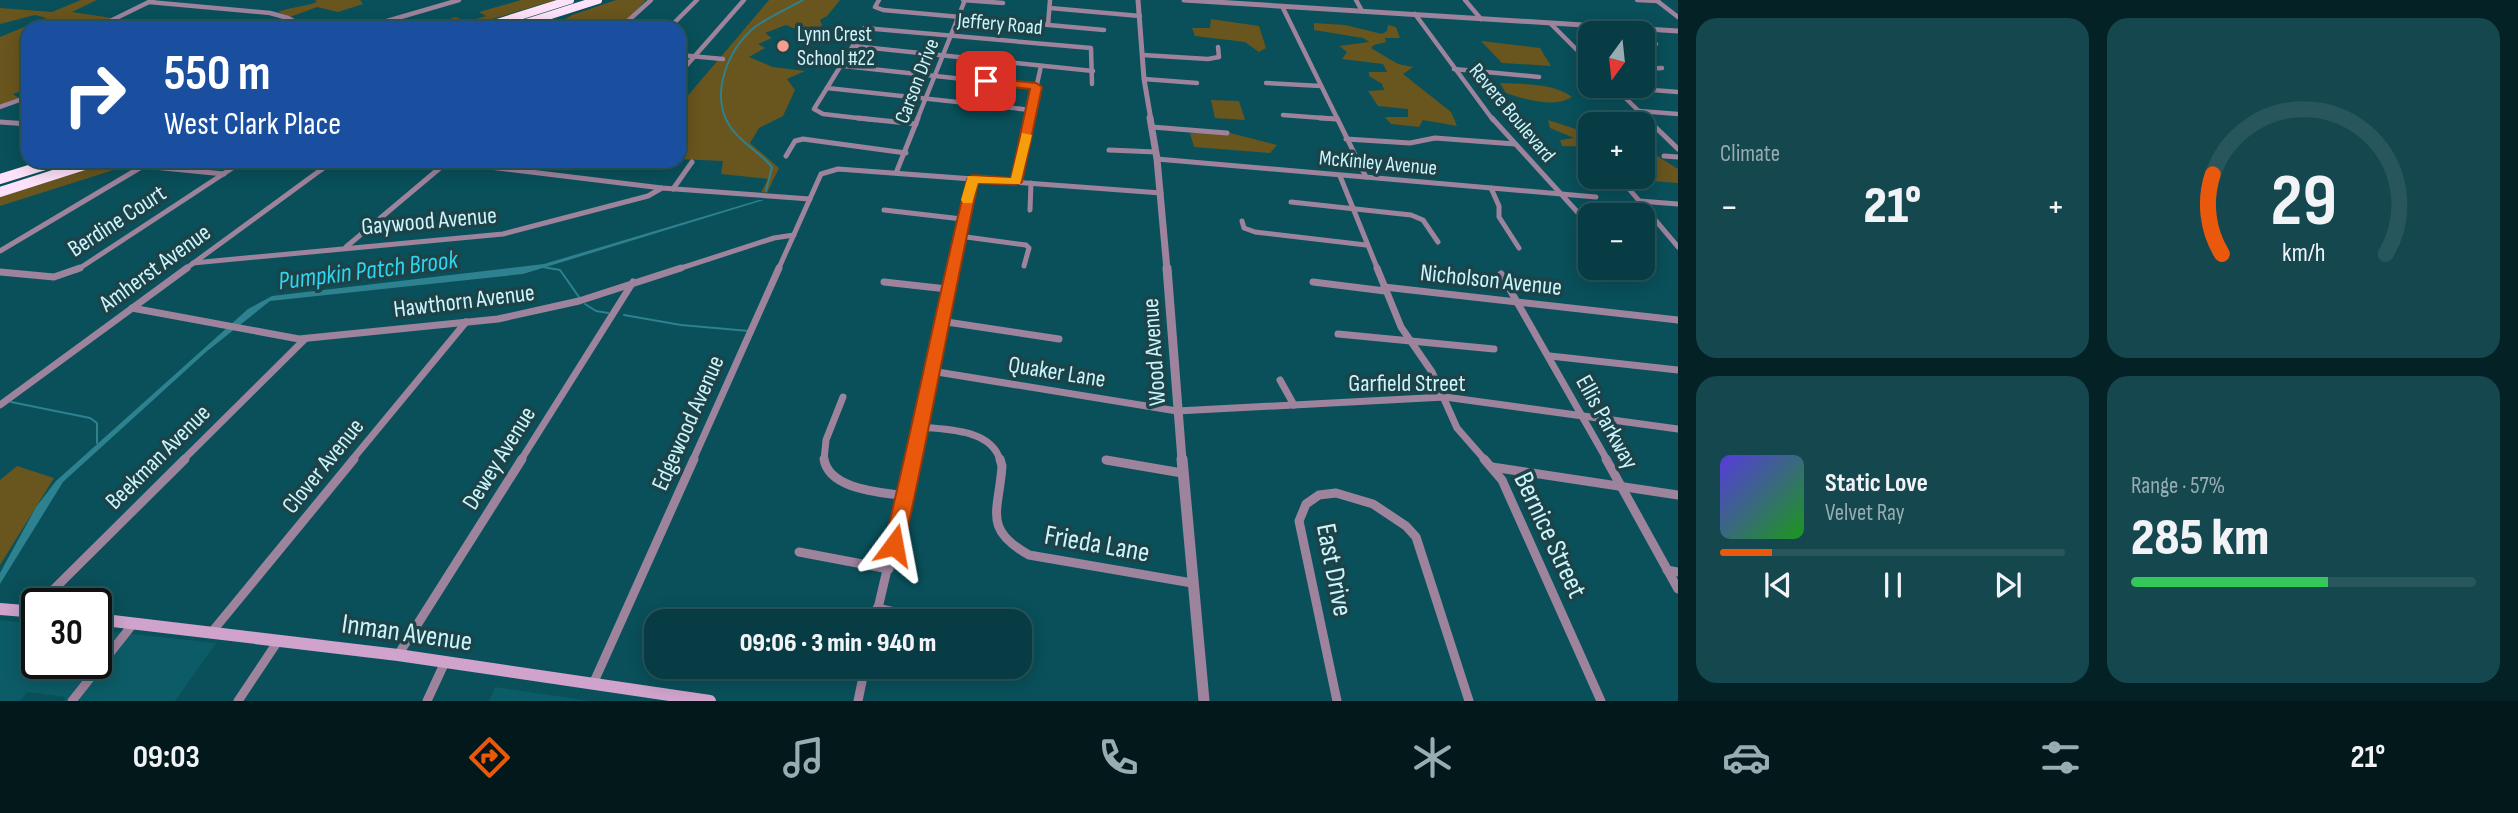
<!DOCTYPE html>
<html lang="en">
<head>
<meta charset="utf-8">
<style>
  :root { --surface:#073c44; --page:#15474f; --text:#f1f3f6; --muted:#98adb2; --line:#28565d; --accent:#ea580c }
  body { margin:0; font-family:"Sofia Sans Condensed",sans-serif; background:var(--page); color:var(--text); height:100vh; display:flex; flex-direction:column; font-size:26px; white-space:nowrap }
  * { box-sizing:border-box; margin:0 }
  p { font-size:23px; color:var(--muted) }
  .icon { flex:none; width:38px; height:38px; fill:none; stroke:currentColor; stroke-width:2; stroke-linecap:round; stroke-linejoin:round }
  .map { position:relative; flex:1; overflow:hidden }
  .side { display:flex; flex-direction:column; gap:18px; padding:18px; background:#042125; width:840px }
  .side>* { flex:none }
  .top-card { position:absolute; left:21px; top:21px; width:665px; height:147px; border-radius:21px; box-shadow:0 4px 18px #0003,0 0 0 2px var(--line); background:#1a4fa0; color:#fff; overflow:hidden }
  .needle { width:46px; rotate:195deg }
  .fabs { position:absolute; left:1578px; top:21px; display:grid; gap:14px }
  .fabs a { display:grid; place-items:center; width:77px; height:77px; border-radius:14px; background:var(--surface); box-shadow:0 4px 18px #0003,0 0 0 2px var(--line); font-size:35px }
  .speed { position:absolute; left:21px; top:588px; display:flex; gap:14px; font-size:35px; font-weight:700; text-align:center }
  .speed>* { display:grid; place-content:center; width:91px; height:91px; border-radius:50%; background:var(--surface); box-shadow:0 4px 18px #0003,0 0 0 2px var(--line); line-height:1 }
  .speed .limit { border:4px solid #111; border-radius:10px; background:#fff; color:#111 }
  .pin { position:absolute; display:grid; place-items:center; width:60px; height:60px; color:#fff; margin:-30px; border-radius:14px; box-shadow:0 4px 10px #0006 }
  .me { position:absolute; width:77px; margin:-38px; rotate:13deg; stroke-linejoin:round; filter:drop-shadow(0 0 5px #0008) }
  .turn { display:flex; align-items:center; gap:24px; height:147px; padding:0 28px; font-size:32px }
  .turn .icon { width:91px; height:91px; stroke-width:2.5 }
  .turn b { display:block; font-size:49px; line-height:60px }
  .big { font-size:52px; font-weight:800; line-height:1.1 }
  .side .widget { flex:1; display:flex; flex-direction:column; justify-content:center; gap:10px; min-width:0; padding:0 24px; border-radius:21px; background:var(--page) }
  .side .dial { align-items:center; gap:0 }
  .dial svg { height:182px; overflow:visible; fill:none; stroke:var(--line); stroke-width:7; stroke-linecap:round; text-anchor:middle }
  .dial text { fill:var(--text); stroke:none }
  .song { display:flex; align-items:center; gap:21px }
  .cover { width:84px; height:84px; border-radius:10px; background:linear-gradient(135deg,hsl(250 70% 55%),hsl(120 70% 35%)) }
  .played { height:7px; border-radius:4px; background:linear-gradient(90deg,var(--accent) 15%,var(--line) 15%) }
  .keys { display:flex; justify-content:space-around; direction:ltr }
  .heat { display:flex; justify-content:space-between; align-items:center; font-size:38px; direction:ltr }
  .charge { height:10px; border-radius:5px; background:linear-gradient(90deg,#34c759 57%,var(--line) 0) }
  .side .tiles { flex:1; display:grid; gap:18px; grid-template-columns:repeat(2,1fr) }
  .trip { position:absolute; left:644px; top:609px; width:388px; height:70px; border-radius:21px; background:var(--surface); box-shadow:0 4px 18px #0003,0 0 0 2px var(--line); font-weight:800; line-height:70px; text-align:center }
  .tab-bar { display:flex; height:112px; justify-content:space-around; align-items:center; background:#03181b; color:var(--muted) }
  .tab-bar .icon { width:49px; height:49px }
  .tab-bar .active { color:var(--accent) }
  .tab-bar b { font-size:32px; color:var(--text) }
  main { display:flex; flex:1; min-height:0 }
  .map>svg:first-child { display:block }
  .built { fill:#0c5c67 }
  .green { fill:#69551e }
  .water { fill:#2e818e }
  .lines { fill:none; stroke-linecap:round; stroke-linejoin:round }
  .stream { stroke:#2e818e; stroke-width:2 }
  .minor-far3 { stroke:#9e839c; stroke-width:4.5 }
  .minor-far2 { stroke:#9e839c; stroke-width:5 }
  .minor-far1 { stroke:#9e839c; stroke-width:7 }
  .minor { stroke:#9e839c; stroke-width:9 }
  .tertiary-far3 { stroke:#9e839c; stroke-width:5 }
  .tertiary-far2 { stroke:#9e839c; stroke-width:7 }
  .tertiary-far1 { stroke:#9e839c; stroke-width:9 }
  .tertiary { stroke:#9e839c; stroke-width:11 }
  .secondary { stroke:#cfa3cb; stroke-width:12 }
  .motorway-far1 { stroke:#fde2fa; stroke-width:8 }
  .motorway { stroke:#fde2fa; stroke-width:10 }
  .route { fill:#ea580c; stroke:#983908; stroke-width:2 }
  .slow { fill:#f59e0b }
  .poi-dot { fill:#f59d8f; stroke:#1d4348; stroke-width:2.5 }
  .labels { text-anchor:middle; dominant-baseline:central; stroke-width:7; stroke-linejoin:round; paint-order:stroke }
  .far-street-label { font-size:21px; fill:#cbf5fc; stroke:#1d4348 }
  .far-poi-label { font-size:21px; fill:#cbf5fc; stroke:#1d4348; text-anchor:start }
  .street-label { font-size:24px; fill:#cbf5fc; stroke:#1d4348 }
  .water-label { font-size:26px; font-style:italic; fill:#2ed5ec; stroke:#1d4348 }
  .near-street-label { font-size:28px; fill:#cbf5fc; stroke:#1d4348 }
</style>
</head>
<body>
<main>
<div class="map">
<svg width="1678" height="701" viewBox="0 0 1678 701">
  <rect width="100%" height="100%" fill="#09505a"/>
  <g class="built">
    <path d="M0,620L37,624V663H96V630L216,643L175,701H64L66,697L27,692L20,701H0Z"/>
    <path d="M495,687L591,701H489Z"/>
  </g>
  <g class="green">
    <path d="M81,0H97L72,12L172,27L28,28V52L20,56L28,58V89L13,94L19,98L0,105V37L46,18L35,15L0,24V8L52,12Z"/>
    <path d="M315,0H360L363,4L338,12L317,7L290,17L278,12C291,7 304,7 317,2Z"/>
    <path d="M521,0H556L462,28H421L456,17L467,22L486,16L479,12Z"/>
    <path d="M616,0H646L625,22L607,28H550L572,15Z"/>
    <path d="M769,0H840L827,16L820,20L822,25C811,36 799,30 786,25L765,33L772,38L758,44L765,48L749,57L773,67L805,71L787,79L795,90L783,116L759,128L750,143L779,168L767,193L761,192L768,179L721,174L723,161L679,159V106Z"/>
    <path d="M1211,19L1259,26L1266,48L1259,52L1245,42L1195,36L1192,28H1210Z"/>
    <path d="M1314,23L1345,25L1382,34L1387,31L1388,25L1396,27L1400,38H1385L1386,42L1374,45L1371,48L1398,64L1413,67L1403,74L1451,112L1457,126L1423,120L1419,127L1391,124L1385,117H1408V109L1378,106L1368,91L1384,90L1382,84L1369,76V72H1387L1383,64L1342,59L1347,52L1339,46L1369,42L1363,38L1314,30Z"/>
    <path d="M1481,41L1540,48L1551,66L1502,63Z"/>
    <path d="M1500,83C1523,84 1554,83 1572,97C1554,108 1526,100 1506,93Z"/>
    <path d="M1211,100L1239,101L1245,120L1215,118Z"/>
    <path d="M1548,120L1591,134V147L1562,146L1560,140L1574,138L1550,128Z"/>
    <path d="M1190,133H1230L1277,145L1270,153L1194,147Z"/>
    <path d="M1643,147L1678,169V183L1623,179L1622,177H1643Z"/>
    <path d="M112,161H142L0,206V197Z"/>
    <path d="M17,466L54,478L0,565V480Z"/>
  </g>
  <path class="water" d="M759,200H764L523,274L270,301L206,352L63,482L0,584V573L36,507L56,481L248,309L272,296L544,264Z"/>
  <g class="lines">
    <g class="stream">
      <path d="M766,191L772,167C759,151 739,142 729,125C710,93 728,49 755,27C770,16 787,9 803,0"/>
      <path d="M543,267L560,270L579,297"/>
      <path d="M585,304L596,311L608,313"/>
      <path d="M624,315L681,325L749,331"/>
      <path d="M11,402L90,418L97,423V443"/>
    </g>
    <g class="minor-far3">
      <path d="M879,0L875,7L883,10L1104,30"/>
      <path d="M963,0L1003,3"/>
      <path d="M1356,0L1362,11"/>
      <path d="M1465,0L1481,19"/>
      <path d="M1637,0L1658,1"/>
      <path d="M1656,0L1678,17"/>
      <path d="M149,2L270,13L288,18L307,28"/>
      <path d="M1282,6L1338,120"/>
      <path d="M1050,8L1140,16"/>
      <path d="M1415,14L1493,120"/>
      <path d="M1551,24L1591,64"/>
      <path d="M1048,25L1050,0"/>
      <path d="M96,28L153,0"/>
      <path d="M363,28L459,0"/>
      <path d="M620,28L651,0"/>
      <path d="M669,28L697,0"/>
      <path d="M1643,34L1656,44"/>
      <path d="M853,46L1093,71"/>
      <path d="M679,55L723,59"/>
      <path d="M1143,55L1208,59L1219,57L1218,47"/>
      <path d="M807,62L1036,87"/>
      <path d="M1454,69L1539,77"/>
      <path d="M1643,69L1662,68"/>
      <path d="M679,74L744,0"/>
      <path d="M1144,79L1197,83"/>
      <path d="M1266,83L1321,86"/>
      <path d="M1613,86L1648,120"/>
      <path d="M1614,87L1678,92"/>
      <path d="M827,88L1031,110"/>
      <path d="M0,107L28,97"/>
      <path d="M1639,111L1678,114"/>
      <path d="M1283,115L1336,119"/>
      <path d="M875,120L823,114L814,109L864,28L1091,48L1092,84"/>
      <path d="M917,120L965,0"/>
      <path d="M1029,120L1041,66"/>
    </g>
    <g class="minor-far2">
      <path d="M858,118L916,124"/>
      <path d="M1320,118L1336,119"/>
      <path d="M1337,118L1366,177"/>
      <path d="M1492,118L1591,227"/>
      <path d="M1646,118L1678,149"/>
      <path d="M0,122L28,124"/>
      <path d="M1152,127L1227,133"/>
      <path d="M1346,139L1410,143L1435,138L1515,144"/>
      <path d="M1109,150L1156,152"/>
      <path d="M786,156L795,141L803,139L906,153"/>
      <path d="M1664,156L1678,157"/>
      <path d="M1157,159L1596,197"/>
      <path d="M440,161L662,188L810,199"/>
      <path d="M896,173L918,118"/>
      <path d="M1340,176L1378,270"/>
      <path d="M1619,177L1678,247"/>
      <path d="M1016,182L1030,118"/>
      <path d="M1491,188L1499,206V217L1519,248"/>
      <path d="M673,189L692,162"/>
      <path d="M1639,201L1678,204"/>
      <path d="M1291,202L1411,215L1423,220L1438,242"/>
      <path d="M884,210L962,219"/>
      <path d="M1030,210L1031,183"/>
      <path d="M1242,221L1244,228L1255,232L1366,245"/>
      <path d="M959,236L1026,245L1029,248L1024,266"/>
      <path d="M346,247L447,162"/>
      <path d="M0,251L143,166L224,174"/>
      <path d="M193,263L503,234L648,196L662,188"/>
      <path d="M77,270L243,161"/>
      <path d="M184,270L333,161"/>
      <path d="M675,270L774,238L794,235"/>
      <path d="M778,270L821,174L838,169L1161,193"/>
      <path d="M952,270L973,179"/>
    </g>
    <g class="minor-far1">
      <path d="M1377,268L1401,327L1432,372L1457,428L1485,460"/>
      <path d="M0,272L54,277L80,268"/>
      <path d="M1501,274L1607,460"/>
      <path d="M884,282L947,289"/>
      <path d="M1313,282L1385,291"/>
      <path d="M1384,287L1678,320"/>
      <path d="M132,308L299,339L498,319L579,301L681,268"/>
      <path d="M940,321L1059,339"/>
      <path d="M1338,334L1494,349"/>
      <path d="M1550,356L1678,370"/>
      <path d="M931,371L1177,411L1445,397L1678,429"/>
      <path d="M1280,380L1294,405"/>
      <path d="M0,405L187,268"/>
      <path d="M921,427C947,430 991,429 1000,460"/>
      <path d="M183,460L305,339"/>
      <path d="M352,460L466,322"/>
      <path d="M521,460L633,282"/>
      <path d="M693,460L779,268"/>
      <path d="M824,460L826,440L843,397"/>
      <path d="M913,460L952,268"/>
      <path d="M1106,460H1109"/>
    </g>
    <g class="minor">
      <path d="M824,459C829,490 881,492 906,496"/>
      <path d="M1000,459L1002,466C999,511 982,529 1029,555L1192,583"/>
      <path d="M1484,459L1502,480L1601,701"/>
      <path d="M1606,459L1678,589"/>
      <path d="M1106,460L1182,473"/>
      <path d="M1492,467L1678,495"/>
      <path d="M799,552L889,569"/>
      <path d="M1667,570L1678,572"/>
      <path d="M39,604L185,459"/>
      <path d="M877,608L933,621"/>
      <path d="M875,621L913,459"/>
      <path d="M211,633L354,459"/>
      <path d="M398,655L522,459"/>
      <path d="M593,684L694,459"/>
      <path d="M72,701L133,624"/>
      <path d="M238,701L278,641"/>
      <path d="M427,701L445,662"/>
      <path d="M858,701L865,667"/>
      <path d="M1337,701L1299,521L1306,504L1319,495L1336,493L1373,504L1406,526L1416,537L1469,701"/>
    </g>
    <g class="tertiary-far3">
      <path d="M1138,0L1144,79L1151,120"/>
      <path d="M1184,0L1678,31"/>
    </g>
    <path class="tertiary-far2" d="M1150,118L1157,159L1167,270"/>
    <path class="tertiary-far1" d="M1167,268L1182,460"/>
    <path class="tertiary" d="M1182,459L1204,701"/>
    <g class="secondary">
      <path d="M0,609L37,612"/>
      <path d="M96,619L398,655L710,701"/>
    </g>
    <g class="motorway-far1">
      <path d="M481,28L570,0"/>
      <path d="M510,28L598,0"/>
    </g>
    <g class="motorway">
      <path d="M0,179L58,161"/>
      <path d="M0,192L97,161"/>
    </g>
  </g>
  <path class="route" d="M986,78L1036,83L1042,87L1022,182L1016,185L978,183C952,303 931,424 904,545L901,550L894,553L887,550L884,545C914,423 937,300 967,179L973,175L1011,178L1030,89L983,84L981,81Z"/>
  <path class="slow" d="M1022,133L1032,135L1020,184L978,183L972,203H963L961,200L968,176L1011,178Z"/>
  <circle class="poi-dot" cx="783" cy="46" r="7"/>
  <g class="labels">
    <g class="far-street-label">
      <text transform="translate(1000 24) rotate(5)">Jeffery Road</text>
      <text transform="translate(917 81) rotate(-69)">Carson Drive</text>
      <text transform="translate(1512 113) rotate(50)">Revere Boulevard</text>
      <text transform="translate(1378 163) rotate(5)">McKinley Avenue</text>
    </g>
    <g class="far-poi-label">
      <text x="797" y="34">Lynn Crest<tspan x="797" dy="24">School #22</tspan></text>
    </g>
    <g class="street-label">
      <text transform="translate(117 221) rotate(-33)">Berdine Court</text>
      <text transform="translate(429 221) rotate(-5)">Gaywood Avenue</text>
      <text transform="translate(155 268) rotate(-36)">Amherst Avenue</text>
      <text transform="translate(1491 280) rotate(6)">Nicholson Avenue</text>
      <text transform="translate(464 301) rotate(-7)">Hawthorn Avenue</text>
      <text transform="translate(1154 352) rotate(-94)">Wood Avenue</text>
      <text transform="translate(1057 372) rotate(9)">Quaker Lane</text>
      <text x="1407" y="383">Garfield Street</text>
      <text transform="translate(1607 422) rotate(61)">Ellis Parkway</text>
      <text transform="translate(688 423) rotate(-66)">Edgewood Avenue</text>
      <text transform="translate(158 457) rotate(-45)">Beekman Avenue</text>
      <text transform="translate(499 458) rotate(-58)">Dewey Avenue</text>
      <text transform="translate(323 466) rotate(-51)">Clover Avenue</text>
    </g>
    <g class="water-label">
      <text transform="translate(368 271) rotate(-7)">Pumpkin Patch Brook</text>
    </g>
    <g class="near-street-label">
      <text transform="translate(1550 535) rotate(65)">Bernice Street</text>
      <text transform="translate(1097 544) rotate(10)">Frieda Lane</text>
      <text transform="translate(1334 570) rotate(79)">East Drive</text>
      <text transform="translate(407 633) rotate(8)">Inman Avenue</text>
    </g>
  </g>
</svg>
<div class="fabs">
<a><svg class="needle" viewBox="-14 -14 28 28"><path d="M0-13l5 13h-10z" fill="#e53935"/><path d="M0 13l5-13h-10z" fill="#98adb2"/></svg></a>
<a>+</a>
<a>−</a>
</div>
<div class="speed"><div class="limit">30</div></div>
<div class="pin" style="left:986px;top:81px;background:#d93025"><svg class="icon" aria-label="arrive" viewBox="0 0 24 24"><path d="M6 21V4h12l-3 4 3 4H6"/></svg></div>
<svg class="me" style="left:894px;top:545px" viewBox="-20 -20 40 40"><path d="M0-17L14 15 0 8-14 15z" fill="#ea580c" stroke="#fff" stroke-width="4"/></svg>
<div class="trip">09:06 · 3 min · 940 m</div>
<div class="top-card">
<div class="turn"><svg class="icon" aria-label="right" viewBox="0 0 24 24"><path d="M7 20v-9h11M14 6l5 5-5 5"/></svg><div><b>550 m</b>West Clark Place</div></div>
</div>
</div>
<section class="side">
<div class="tiles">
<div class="widget"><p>Climate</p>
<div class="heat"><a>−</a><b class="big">21°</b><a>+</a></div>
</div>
<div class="widget dial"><svg viewBox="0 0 100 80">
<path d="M14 69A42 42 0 1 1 86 69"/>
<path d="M14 69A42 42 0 0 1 10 34" stroke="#ea580c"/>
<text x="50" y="56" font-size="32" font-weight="700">29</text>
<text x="50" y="72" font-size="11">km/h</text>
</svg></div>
<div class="widget">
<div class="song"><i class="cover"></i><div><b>Static Love</b><p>Velvet Ray</p></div></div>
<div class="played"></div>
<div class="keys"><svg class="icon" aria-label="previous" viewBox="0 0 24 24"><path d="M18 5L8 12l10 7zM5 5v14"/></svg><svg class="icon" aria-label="pause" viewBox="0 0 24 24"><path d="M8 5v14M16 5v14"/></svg><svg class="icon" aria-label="next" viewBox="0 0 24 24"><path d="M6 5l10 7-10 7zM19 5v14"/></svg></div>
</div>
<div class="widget"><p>Range · 57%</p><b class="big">285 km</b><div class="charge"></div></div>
</div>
</section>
</main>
<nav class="tab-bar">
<b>09:03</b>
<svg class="icon active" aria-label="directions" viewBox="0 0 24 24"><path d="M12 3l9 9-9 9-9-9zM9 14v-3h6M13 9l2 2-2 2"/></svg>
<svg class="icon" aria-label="music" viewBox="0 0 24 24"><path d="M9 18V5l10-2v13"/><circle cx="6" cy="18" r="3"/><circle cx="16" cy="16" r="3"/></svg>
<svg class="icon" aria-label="phone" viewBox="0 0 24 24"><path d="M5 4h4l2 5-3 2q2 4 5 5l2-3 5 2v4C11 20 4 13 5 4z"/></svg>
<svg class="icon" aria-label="climate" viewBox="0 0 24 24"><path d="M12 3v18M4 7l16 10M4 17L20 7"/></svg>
<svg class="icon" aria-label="car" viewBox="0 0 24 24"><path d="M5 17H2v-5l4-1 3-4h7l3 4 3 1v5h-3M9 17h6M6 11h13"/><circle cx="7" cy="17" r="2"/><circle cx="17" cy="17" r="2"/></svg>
<svg class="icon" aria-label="filters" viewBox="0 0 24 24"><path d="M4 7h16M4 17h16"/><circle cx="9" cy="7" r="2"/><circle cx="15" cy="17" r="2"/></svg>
<b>21°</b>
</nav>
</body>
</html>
